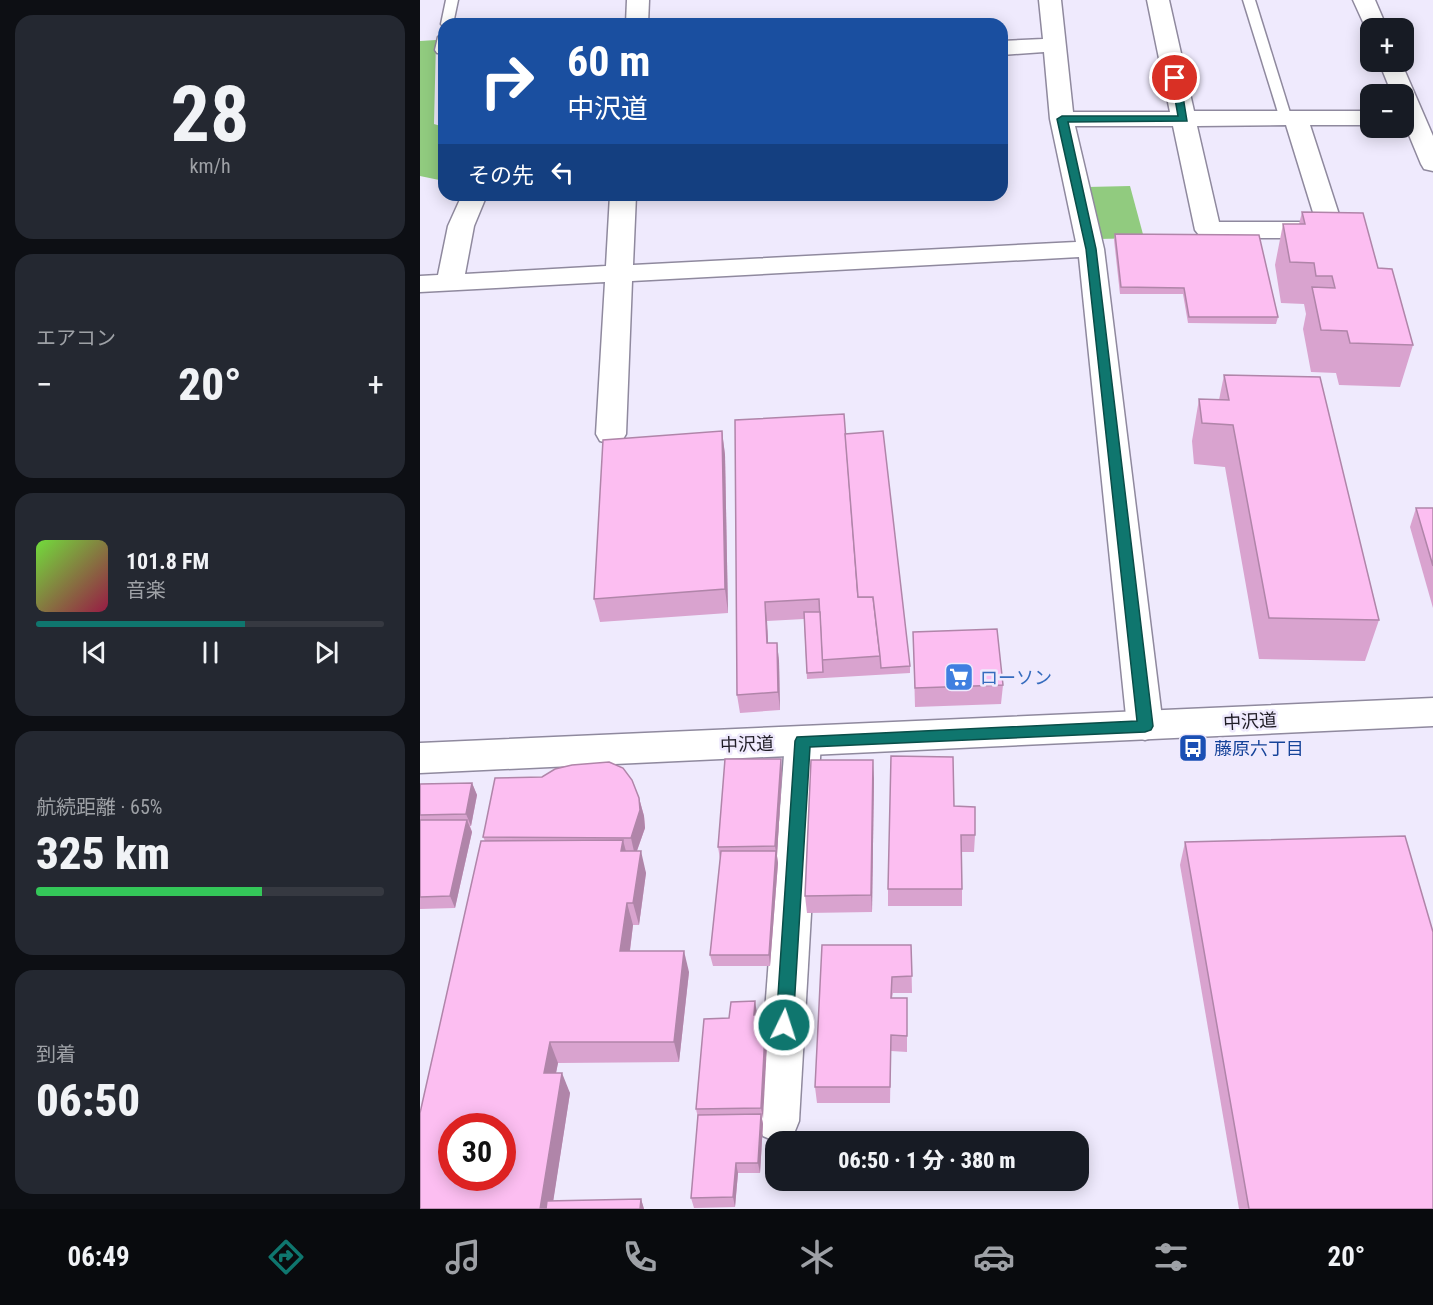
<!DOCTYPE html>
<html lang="ja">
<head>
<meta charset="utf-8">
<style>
  :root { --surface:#171b24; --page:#242831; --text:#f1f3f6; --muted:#9ea1a6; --line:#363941; --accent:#0f766e }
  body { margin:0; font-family:"Roboto Condensed","Noto Sans JP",sans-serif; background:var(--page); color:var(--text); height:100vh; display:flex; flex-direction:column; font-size:22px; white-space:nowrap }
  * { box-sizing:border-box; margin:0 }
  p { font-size:20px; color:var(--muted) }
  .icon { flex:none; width:33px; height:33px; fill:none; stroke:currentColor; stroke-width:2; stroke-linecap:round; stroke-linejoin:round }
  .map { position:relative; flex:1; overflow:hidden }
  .side { display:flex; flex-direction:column; gap:15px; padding:15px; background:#0d0f14; width:420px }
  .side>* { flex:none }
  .hud { position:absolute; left:18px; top:18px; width:570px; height:183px; border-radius:18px; box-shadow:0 3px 15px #0003; background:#1a4fa0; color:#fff; overflow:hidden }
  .tools { position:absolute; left:940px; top:18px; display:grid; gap:12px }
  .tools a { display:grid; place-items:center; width:54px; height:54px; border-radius:12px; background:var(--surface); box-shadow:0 3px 15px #0003; font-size:30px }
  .speed { position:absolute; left:18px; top:1113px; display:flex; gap:12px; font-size:30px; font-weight:700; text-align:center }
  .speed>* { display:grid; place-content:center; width:78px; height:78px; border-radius:50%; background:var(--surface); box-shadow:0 3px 15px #0003; line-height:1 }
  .speed .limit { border:9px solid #d22; background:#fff; color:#111 }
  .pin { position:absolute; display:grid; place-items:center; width:51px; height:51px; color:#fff; margin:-26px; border:3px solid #fff; border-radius:50%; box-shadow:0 2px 6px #0007 }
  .me { position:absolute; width:66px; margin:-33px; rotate:4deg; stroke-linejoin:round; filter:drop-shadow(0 0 4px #0008) }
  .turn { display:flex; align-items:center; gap:21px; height:126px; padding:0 30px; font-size:27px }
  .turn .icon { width:78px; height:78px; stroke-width:2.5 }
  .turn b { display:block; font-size:42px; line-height:51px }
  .then { display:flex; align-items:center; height:57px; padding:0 30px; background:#0003; gap:12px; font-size:22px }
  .big { font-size:45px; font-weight:800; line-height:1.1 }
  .side .widget { flex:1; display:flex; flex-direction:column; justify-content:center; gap:9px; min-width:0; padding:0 21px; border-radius:18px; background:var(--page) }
  .side .dial { align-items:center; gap:0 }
  .dial b { font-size:78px; line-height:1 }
  .song { display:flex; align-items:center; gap:18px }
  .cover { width:72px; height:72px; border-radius:9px; background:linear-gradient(135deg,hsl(100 70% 55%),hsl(340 70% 35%)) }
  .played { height:6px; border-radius:3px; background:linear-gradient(90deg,var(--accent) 60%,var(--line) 60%) }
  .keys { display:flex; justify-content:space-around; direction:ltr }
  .heat { display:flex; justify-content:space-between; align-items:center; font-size:33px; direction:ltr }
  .charge { height:9px; border-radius:4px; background:linear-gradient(90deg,#34c759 65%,var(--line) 0) }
  .trip { position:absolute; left:345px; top:1131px; width:324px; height:60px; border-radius:18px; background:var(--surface); box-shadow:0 3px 15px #0003; font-weight:800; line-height:60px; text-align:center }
  .tabs { display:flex; height:96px; justify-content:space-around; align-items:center; background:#090b0e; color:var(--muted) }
  .tabs .icon { width:42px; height:42px }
  .tabs .selected { color:var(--accent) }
  .tabs b { font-size:27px; color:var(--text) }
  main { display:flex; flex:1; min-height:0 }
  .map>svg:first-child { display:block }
  .forest { fill:#91cb7f }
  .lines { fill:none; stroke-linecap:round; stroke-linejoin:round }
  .service-casing { stroke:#8f899e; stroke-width:3 }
  .minor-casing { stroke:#8f899e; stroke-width:3 }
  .tertiary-casing { stroke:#8f899e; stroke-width:3 }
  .service { fill:#fff; fill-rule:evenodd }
  .minor { fill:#fff; fill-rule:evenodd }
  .tertiary { fill:#fff; fill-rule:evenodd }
  .wall { fill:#d9a3cf }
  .shaded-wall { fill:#b085a9 }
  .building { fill:#fcbef1; stroke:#b085a9; stroke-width:1.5; fill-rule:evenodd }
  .route { fill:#0f766e; stroke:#0a4d48; stroke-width:1.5 }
  .labels { text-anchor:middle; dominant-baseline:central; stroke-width:5; stroke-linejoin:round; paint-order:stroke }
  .shop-label { font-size:18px; fill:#366cbe; stroke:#efeafd; text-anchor:start }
  .street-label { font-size:18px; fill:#211e27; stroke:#efeafd }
  .transit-label { font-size:18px; fill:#164399; stroke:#efeafd; text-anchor:start }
</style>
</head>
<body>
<main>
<section class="side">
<div class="widget dial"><b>28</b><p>km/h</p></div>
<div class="widget"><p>エアコン</p>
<div class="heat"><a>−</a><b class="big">20°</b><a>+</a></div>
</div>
<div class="widget">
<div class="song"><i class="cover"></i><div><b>101.8 FM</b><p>音楽</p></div></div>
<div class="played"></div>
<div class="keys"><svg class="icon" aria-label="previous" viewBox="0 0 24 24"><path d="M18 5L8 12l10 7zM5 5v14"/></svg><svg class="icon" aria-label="pause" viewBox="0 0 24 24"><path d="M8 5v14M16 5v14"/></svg><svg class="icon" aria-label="next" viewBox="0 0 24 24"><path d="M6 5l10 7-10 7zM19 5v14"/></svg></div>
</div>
<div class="widget"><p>航続距離 · 65%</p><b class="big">325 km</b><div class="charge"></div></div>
<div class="widget"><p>到着</p><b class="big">06:50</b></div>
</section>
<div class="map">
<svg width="1013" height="1209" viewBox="0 0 1013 1209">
  <rect width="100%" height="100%" fill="#efeafd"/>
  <g class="forest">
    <path d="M16,40L14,124L24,127V181L0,176V41Z"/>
    <path d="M710,186L724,238L678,239L667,187Z"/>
  </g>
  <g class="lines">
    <g class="service-casing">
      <g id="service">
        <path d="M26,0H38L33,24H24V27L21,24Z"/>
        <path d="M823,0H835L872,119L871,122H861L860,119Z"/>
        <path d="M24,33V53H17L15,50L18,37Z"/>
      </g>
    </g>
    <g class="minor-casing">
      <g id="minor">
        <path d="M207,0H229L228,24H206Z"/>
        <path d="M619,0H641L653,112H750L727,0H749L774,111H951V125H890L924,230L920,235L911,238H788L779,235L775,230L753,126H655L684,249L743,726L737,736L725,740L713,736L707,726L659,257L212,281L206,434L202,441L191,444L180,441L176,434L185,282L0,292V276L18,275L28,226L42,195H64L66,197L54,226L45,274L186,266L190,195H216L213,265L656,242L630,119L624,52L582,55V41L623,39ZM866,125L896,222H799L777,126Z"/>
        <path d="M933,0H955L967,28H951V33H948Z"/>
        <path d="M959,62H981L1013,136V171L1004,169L1001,164L984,123V94H972Z"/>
        <path d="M383,727L396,731L401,741L379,1121L373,1136L357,1142L343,1136L337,1121L365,741L370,731Z"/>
      </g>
    </g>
    <g class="tertiary-casing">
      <path id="tertiary" d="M1013,698V726L0,773V743Z"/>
    </g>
    <use href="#service" class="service"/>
    <use href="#minor" class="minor"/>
    <use href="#tertiary" class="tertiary"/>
  </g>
  <g class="wall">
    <path d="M882,212L958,268L993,345L980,387L919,385L916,373L891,372L883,329L886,314L884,304L861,303L855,265L863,224H879Z"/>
    <path d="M695,234L858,317L856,324L768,323L763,294H700L694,240Z"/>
    <path d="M804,375L959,620L945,661L839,659L805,467L774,464L772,441L779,399L799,400Z"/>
    <path d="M315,420L425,434L490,666V673L387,679L384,619L347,621L348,643H357L359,661L360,710L320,713L317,695Z"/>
    <path d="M302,431L305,455L308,613L180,622L174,599Z"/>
    <path d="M996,508H1013V608L990,527Z"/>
    <path d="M493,632L583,685L581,704L495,707Z"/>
    <path d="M362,771L357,856L358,863L350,966H293L290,955L300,859L298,847Z"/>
    <path d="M454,778L452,912L387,913L385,896Z"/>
    <path d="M52,783L57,795L51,826H50L52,832L35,908L0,909V784Z"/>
    <path d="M219,798L224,816L225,828L217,851L226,873L219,925H213L210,951L269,972L259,1062L138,1063L136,1073L150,1093L133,1201L221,1199L224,1209H0L65,841L63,837Z"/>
    <path d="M534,806L555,835L554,852H542V906H468V889Z"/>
    <path d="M765,842L1013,1209H819L760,865Z"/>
    <path d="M491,945L492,993H473L472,998H487V1052L471,1051L470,1103H397L395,1087Z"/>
    <path d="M337,1013V1015H346L348,1026L342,1119L343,1124L340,1173H318L315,1207L274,1208L271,1198L278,1118L276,1109L309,1018Z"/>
  </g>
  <g class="shaded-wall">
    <path d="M302,431L305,455L308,613L305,589Z"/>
    <path d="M345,602L347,621L349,662L347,643Z"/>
    <path d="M357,643L359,661L360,710L358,692Z"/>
    <path d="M361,759L362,771L357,856L358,863L350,966L349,955L356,853L355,846Z"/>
    <path d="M453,760L454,778L452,912L451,895Z"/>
    <path d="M52,783L57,795L51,826L46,814Z"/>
    <path d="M219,798L224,816L225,828L215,856L211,838Z"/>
    <path d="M47,820L52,832L35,908L30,896Z"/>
    <path d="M203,840L209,863L201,851Z"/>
    <path d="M221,851L226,873L219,925L213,903Z"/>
    <path d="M207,903L213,925L207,973L200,951Z"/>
    <path d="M264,951L269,972L259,1062L254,1042Z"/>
    <path d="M335,1001L337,1013L336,1026L334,1015Z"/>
    <path d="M346,1015L348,1026L343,1119L341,1108Z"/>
    <path d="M130,1042L138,1063L132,1093L124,1073Z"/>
    <path d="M142,1073L150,1093L132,1209H120Z"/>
    <path d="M341,1114L343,1124L340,1173L338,1163Z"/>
    <path d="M316,1163L318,1173L315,1207L313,1197Z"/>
    <path d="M221,1199L224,1209H220Z"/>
  </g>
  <g class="building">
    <path d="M882,212L943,213L958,268L972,269L993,345L930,343L927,331L901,330L892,287L915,288L912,276H896L894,263L870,262L863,224H885Z"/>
    <path d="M695,234L839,235L858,317H769L764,288L701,287Z"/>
    <path d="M804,375L900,377L959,620L849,618L813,425L782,423L779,399L809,400Z"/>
    <path d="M424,414L438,597H453L460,656L402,660L399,599L345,602L347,643H357L358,692L317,695L315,420Z"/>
    <path d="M302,431L305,589L174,599L183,440Z"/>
    <path d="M463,431L490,666L461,668L460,656L453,597H438L425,434Z"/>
    <path d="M996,508H1013V566Z"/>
    <path d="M384,612H400L403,672L387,673Z"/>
    <path d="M577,629L583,685L495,688L493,632Z"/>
    <path d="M471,756L533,757L534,806L555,807V835H541L542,889H468Z"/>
    <path d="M305,759H361L355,846L298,847Z"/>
    <path d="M391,760H453L451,895L385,896Z"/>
    <path d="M189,762L203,768L212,780L219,798L220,810L211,838L63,837L75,778L122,777L135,769L152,765Z"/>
    <path d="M52,783L46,814L0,815V784Z"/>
    <path d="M0,820H47L30,896L0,897Z"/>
    <path d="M985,836L1013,932V1209H829L765,842Z"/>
    <path d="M203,840L201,851H221L213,903H207L200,951H264L254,1042H130L124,1073H142L120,1209H0V1113L61,841ZM32,1126H82V1178H32Z"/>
    <path d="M301,851H356L349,955H290Z"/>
    <path d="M402,945H491L492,976L472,977L471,998H487V1036L471,1035L470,1087H395Z"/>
    <path d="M335,1001L334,1015H346L341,1108L276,1109L284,1019L309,1018L311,1002Z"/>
    <path d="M341,1114L338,1163H316L313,1197L271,1198L278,1115Z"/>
    <path d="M221,1199L220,1209H126L127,1201Z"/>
  </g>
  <path class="route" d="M751,76L760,78L767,121L648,122L676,249L733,726L731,730L725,732L390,747L373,1025L370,1031L364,1033L358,1031L356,1025L375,741L377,737L717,721L666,249L637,119L642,116H758Z"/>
  <defs>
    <g id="supermarket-square" transform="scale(1.5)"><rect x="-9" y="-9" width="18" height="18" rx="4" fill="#3f7fe0" stroke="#efeafd"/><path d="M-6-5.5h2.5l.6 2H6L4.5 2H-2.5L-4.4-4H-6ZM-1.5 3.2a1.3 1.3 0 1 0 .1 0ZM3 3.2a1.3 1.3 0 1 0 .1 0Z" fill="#fff"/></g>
    <g id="bus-square" transform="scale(1.5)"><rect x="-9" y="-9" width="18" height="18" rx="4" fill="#1a4fb4" stroke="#efeafd"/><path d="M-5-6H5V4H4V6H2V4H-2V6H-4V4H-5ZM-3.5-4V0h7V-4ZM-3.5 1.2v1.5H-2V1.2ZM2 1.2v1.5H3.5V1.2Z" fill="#fff"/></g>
  </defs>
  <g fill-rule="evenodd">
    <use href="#supermarket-square" x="539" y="677"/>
    <use href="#bus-square" x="773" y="748"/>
  </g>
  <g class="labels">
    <g class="shop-label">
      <text x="560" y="677">ローソン</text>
    </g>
    <g class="street-label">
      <text transform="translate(830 721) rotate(-3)">中沢道</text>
      <text transform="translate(327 744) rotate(-2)">中沢道</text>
    </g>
    <g class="transit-label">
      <text x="794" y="748">藤原六丁目</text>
    </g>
  </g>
</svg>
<div class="tools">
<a>+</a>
<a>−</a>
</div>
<div class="speed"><div class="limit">30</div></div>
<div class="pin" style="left:755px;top:78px;background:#d93025"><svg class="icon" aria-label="arrive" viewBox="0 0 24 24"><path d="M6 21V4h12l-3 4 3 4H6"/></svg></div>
<svg class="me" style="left:364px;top:1025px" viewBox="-20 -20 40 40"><circle r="17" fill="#0f766e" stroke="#fff" stroke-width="3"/><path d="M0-11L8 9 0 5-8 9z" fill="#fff"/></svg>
<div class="trip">06:50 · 1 分 · 380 m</div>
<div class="hud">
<div class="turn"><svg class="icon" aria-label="right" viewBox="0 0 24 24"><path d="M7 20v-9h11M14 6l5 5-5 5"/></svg><div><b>60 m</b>中沢道</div></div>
<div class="then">その先<svg class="icon" aria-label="left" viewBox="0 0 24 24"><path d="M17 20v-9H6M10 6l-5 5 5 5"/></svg></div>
</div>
</div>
</main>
<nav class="tabs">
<b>06:49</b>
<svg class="icon selected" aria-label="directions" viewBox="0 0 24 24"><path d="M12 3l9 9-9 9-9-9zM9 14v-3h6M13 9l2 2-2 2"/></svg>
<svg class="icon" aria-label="music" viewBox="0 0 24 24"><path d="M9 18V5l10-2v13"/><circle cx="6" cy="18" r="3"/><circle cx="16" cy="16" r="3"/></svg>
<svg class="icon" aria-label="phone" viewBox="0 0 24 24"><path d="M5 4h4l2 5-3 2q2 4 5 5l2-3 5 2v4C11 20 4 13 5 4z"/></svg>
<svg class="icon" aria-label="climate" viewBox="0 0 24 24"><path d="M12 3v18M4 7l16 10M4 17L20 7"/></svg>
<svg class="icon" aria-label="car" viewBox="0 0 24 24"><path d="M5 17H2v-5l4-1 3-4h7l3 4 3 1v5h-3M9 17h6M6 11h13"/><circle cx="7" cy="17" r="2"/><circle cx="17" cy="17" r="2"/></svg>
<svg class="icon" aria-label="filters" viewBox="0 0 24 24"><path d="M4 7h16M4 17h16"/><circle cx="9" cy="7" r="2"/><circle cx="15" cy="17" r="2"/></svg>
<b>20°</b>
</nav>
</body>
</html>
